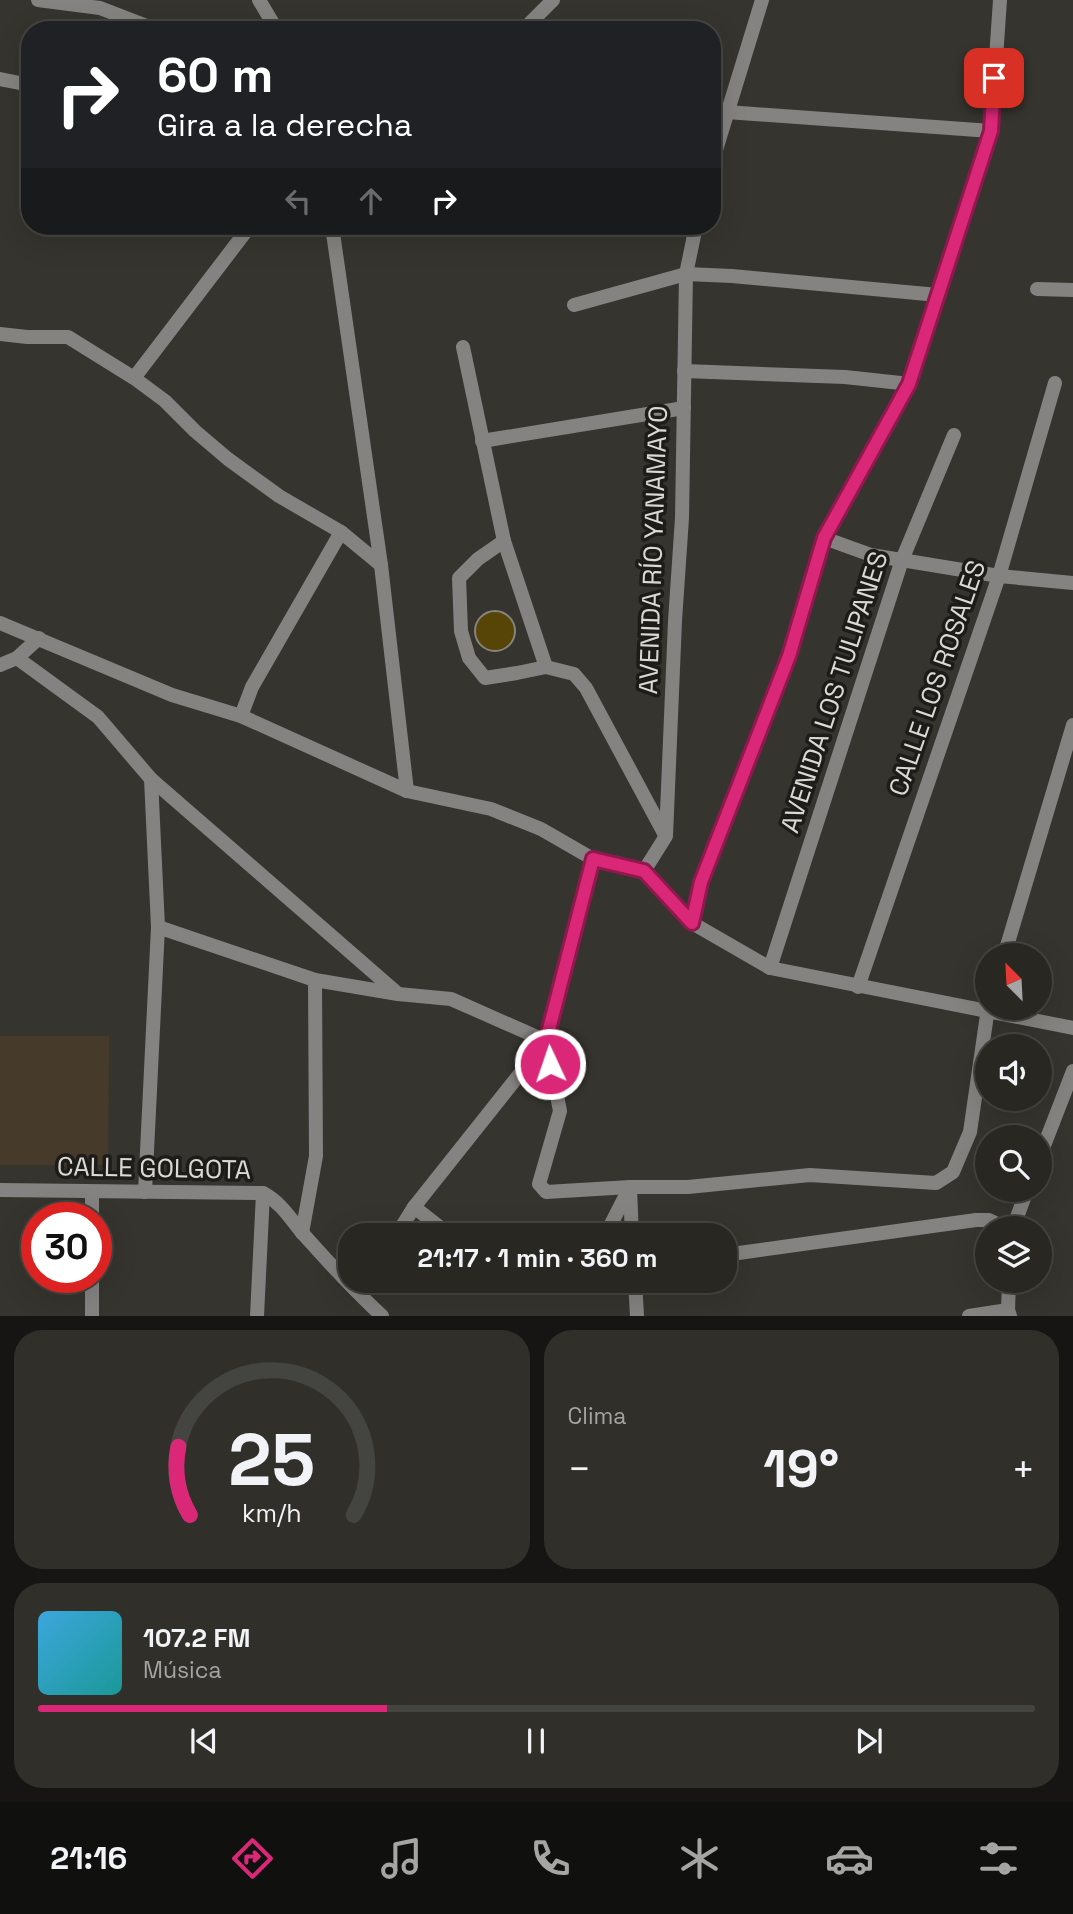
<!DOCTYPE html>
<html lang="es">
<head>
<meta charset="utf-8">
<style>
  :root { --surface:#282722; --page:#302f2a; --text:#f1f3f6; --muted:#a5a5a5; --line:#444440; --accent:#db2777 }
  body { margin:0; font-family:"Space Grotesk",sans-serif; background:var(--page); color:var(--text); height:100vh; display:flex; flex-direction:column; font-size:26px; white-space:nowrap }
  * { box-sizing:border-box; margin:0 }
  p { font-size:23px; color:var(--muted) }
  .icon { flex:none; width:38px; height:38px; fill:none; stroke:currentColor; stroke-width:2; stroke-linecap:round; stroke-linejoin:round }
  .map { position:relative; height:1316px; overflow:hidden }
  .panel { display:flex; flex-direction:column; gap:14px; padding:14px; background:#161513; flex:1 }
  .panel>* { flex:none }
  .banner { position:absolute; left:21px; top:21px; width:700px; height:214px; border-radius:28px; box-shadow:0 7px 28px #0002,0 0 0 2px var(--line); background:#202124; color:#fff; overflow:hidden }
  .needle { width:46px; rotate:336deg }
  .controls { position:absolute; left:975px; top:943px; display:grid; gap:14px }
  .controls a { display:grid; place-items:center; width:77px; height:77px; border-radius:50%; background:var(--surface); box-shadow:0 7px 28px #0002,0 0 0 2px var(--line); font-size:35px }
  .speed { position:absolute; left:21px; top:1202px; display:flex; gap:14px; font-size:35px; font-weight:700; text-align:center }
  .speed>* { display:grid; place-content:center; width:91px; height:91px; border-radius:50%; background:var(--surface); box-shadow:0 7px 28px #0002,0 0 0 2px var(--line); line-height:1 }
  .speed .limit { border:10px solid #d22; background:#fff; color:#111 }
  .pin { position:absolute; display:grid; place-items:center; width:60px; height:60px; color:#fff; margin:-30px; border-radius:14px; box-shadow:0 4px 10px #0006 }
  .me { position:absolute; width:77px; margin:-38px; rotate:357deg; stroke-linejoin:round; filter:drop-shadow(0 0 5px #0008) }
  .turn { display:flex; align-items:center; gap:24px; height:147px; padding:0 21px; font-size:32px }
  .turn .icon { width:91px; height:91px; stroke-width:2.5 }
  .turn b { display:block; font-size:49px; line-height:60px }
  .lanes { display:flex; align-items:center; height:66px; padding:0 21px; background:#0003; justify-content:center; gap:35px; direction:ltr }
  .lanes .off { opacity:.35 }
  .big { font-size:52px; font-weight:800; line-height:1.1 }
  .panel .tile { flex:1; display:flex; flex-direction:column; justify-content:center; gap:10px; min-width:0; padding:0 24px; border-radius:28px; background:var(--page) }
  .panel .dial { align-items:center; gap:0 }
  .dial svg { height:182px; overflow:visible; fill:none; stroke:var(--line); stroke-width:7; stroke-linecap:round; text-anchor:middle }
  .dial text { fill:var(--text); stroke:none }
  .song { display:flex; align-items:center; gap:21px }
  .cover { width:84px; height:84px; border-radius:10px; background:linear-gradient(135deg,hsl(200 70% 55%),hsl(180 70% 35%)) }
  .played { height:7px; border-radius:4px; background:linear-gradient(90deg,var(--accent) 35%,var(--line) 35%) }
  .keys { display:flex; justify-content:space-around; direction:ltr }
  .heat { display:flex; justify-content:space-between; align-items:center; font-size:38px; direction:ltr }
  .panel .tiles { flex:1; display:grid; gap:14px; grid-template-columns:1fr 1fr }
  .tile:last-child { grid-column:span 2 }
  .trip { position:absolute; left:338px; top:1223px; width:399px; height:70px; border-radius:28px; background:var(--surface); box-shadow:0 7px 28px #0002,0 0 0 2px var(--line); font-weight:800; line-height:70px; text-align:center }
  .dock { display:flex; height:112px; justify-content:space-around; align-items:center; background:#10100e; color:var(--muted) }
  .dock .icon { width:49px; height:49px }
  .dock .active { color:var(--accent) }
  .dock b { font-size:32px; color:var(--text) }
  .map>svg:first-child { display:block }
  .education { fill:#463a2b }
  .building { fill:#574508; stroke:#86837c; stroke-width:2 }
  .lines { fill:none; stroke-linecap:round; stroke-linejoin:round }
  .street { stroke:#858381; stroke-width:14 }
  .route-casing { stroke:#8e194d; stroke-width:18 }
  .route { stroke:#db2777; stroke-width:12 }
  .labels { text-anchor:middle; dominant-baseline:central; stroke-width:7; stroke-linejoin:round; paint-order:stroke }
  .street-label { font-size:26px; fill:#dbd9d6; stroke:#1d1c19 }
</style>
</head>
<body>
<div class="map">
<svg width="1073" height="1316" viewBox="0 0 1073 1316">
  <rect width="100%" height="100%" fill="#36342e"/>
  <path class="education" d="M0,1036H109L108,1165H0Z"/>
  <circle class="building" cx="495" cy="631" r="20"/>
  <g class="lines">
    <g class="street">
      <path d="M38,0L100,8L157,30"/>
      <path d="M259,0L277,30"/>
      <path d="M523,30L553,0"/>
      <path d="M0,79L30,85"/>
      <path d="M727,112L991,131"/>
      <path d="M712,163L762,0"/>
      <path d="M332,226L381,565L407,791"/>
      <path d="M1037,289L1073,290"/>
      <path d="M574,305L686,274L732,276L938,295"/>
      <path d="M0,334L27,337H68L134,378L165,401L195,431L228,459L279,496L341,532L381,565"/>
      <path d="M463,347L504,541L546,667L574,674L586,688L665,835"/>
      <path d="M684,371L845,377L910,384"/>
      <path d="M134,378L250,226"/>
      <path d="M482,441L684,408"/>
      <path d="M824,538L871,555L999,576L1073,583"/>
      <path d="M504,541L478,559L459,578L461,631L469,658L485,678L517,673L546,667"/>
      <path d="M0,623L172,695L241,716L407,791L491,809L541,829L593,859L644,871L692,923L770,968L1073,1028"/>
      <path d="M17,658L98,717L151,779L396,992"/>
      <path d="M0,665L17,658L39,638"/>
      <path d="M241,716L252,687L341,532"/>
      <path d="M593,859L546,1041L560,1111L539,1184L546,1192L630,1187H688L810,1175L936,1183L953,1172L970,1132L988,1008"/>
      <path d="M644,871L666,836L675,621L682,518L686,274L696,226"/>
      <path d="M692,923L701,882L789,656L824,538L910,384L991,131L1000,0"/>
      <path d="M158,927L315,980L398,994L451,999L546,1041L414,1207L396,1236"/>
      <path d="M1004,956L1073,725"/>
      <path d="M770,968L902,560L954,435"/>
      <path d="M858,987L999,576L1055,383"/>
      <path d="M1040,1156L1073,1071"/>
      <path d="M630,1188L632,1236"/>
      <path d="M0,1190L263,1193C282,1203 291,1220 305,1236C330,1264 354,1290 382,1316"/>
      <path d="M145,1192L158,927L151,779"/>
      <path d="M414,1207L451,1236"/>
      <path d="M92,1218V1192"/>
      <path d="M1013,1228L1027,1190"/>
      <path d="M302,1233L316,1156L315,980"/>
      <path d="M603,1236L607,1232L630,1187"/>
      <path d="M724,1255L976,1220H989L1006,1228"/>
      <path d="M635,1281L637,1316"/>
      <path d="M1009,1281L1008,1310L1010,1316"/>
      <path d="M92,1316V1278"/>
      <path d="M257,1316L263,1193"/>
      <path d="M969,1316L1008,1310"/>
    </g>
  </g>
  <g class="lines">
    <g class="route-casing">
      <path id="route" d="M550,1064L546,1041L593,859L644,871L692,923L701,882L789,656L824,538L909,384L991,131L994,78"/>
    </g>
    <use href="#route" class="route"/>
  </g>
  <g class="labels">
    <g class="street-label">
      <text transform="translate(653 550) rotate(-88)">AVENIDA RÍO YANAMAYO</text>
      <text transform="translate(937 678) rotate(-71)">CALLE LOS ROSALES</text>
      <text transform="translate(834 692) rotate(-72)">AVENIDA LOS TULIPANES</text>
      <text transform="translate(154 1168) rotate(1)">CALLE GOLGOTA</text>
    </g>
  </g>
</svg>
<div class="controls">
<a><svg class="needle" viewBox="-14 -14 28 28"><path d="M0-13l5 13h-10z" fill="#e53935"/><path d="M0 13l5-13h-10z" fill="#a5a5a5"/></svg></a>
<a><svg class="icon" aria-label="sound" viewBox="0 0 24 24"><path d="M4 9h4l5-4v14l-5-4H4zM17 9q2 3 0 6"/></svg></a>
<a><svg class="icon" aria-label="search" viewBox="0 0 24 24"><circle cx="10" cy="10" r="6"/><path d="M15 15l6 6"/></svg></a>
<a><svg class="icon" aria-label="layers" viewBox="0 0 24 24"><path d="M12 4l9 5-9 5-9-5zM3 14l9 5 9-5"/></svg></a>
</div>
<div class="speed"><div class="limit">30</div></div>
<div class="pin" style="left:994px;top:78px;background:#d93025"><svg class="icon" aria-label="arrive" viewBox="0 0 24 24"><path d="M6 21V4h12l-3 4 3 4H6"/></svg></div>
<svg class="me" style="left:550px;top:1064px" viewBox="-20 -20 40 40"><circle r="17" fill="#db2777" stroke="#fff" stroke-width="3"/><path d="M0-11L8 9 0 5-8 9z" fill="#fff"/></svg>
<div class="trip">21:17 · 1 min · 360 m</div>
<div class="banner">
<div class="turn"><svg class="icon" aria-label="right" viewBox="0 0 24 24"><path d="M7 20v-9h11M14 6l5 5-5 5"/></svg><div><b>60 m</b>Gira a la derecha</div></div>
<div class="lanes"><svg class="icon off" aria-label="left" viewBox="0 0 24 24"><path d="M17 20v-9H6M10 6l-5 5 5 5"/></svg><svg class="icon off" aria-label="ahead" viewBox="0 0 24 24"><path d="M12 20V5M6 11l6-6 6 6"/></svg><svg class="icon" aria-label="right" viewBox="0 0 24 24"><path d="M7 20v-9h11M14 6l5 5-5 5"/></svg></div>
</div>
</div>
<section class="panel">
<div class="tiles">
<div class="tile dial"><svg viewBox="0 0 100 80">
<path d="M14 69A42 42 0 1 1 86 69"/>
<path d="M14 69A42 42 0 0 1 9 39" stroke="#db2777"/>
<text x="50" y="56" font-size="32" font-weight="700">25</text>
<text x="50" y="72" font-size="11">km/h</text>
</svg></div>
<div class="tile"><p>Clima</p>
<div class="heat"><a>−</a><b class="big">19°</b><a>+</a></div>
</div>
<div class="tile">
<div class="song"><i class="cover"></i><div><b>107.2 FM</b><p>Música</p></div></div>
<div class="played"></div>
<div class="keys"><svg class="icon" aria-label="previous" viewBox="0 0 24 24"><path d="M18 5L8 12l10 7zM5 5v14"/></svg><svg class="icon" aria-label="pause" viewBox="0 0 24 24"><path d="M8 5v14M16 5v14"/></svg><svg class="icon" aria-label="next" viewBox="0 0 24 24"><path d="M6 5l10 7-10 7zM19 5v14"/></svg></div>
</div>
</div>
</section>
<nav class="dock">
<b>21:16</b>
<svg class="icon active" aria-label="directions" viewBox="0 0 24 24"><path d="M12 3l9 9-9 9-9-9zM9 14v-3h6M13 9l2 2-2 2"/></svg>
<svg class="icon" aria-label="music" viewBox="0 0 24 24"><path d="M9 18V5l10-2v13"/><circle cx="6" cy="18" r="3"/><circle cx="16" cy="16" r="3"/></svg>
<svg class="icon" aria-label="phone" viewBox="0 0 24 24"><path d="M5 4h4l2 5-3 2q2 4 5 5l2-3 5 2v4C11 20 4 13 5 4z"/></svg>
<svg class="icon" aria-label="climate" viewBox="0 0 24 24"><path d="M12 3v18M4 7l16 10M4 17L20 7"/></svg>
<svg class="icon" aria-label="car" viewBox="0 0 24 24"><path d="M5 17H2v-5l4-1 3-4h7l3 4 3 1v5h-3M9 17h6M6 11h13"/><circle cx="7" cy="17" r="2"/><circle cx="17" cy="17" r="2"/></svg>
<svg class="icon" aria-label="filters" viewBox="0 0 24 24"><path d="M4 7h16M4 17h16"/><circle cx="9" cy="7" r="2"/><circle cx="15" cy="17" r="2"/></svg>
</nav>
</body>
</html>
